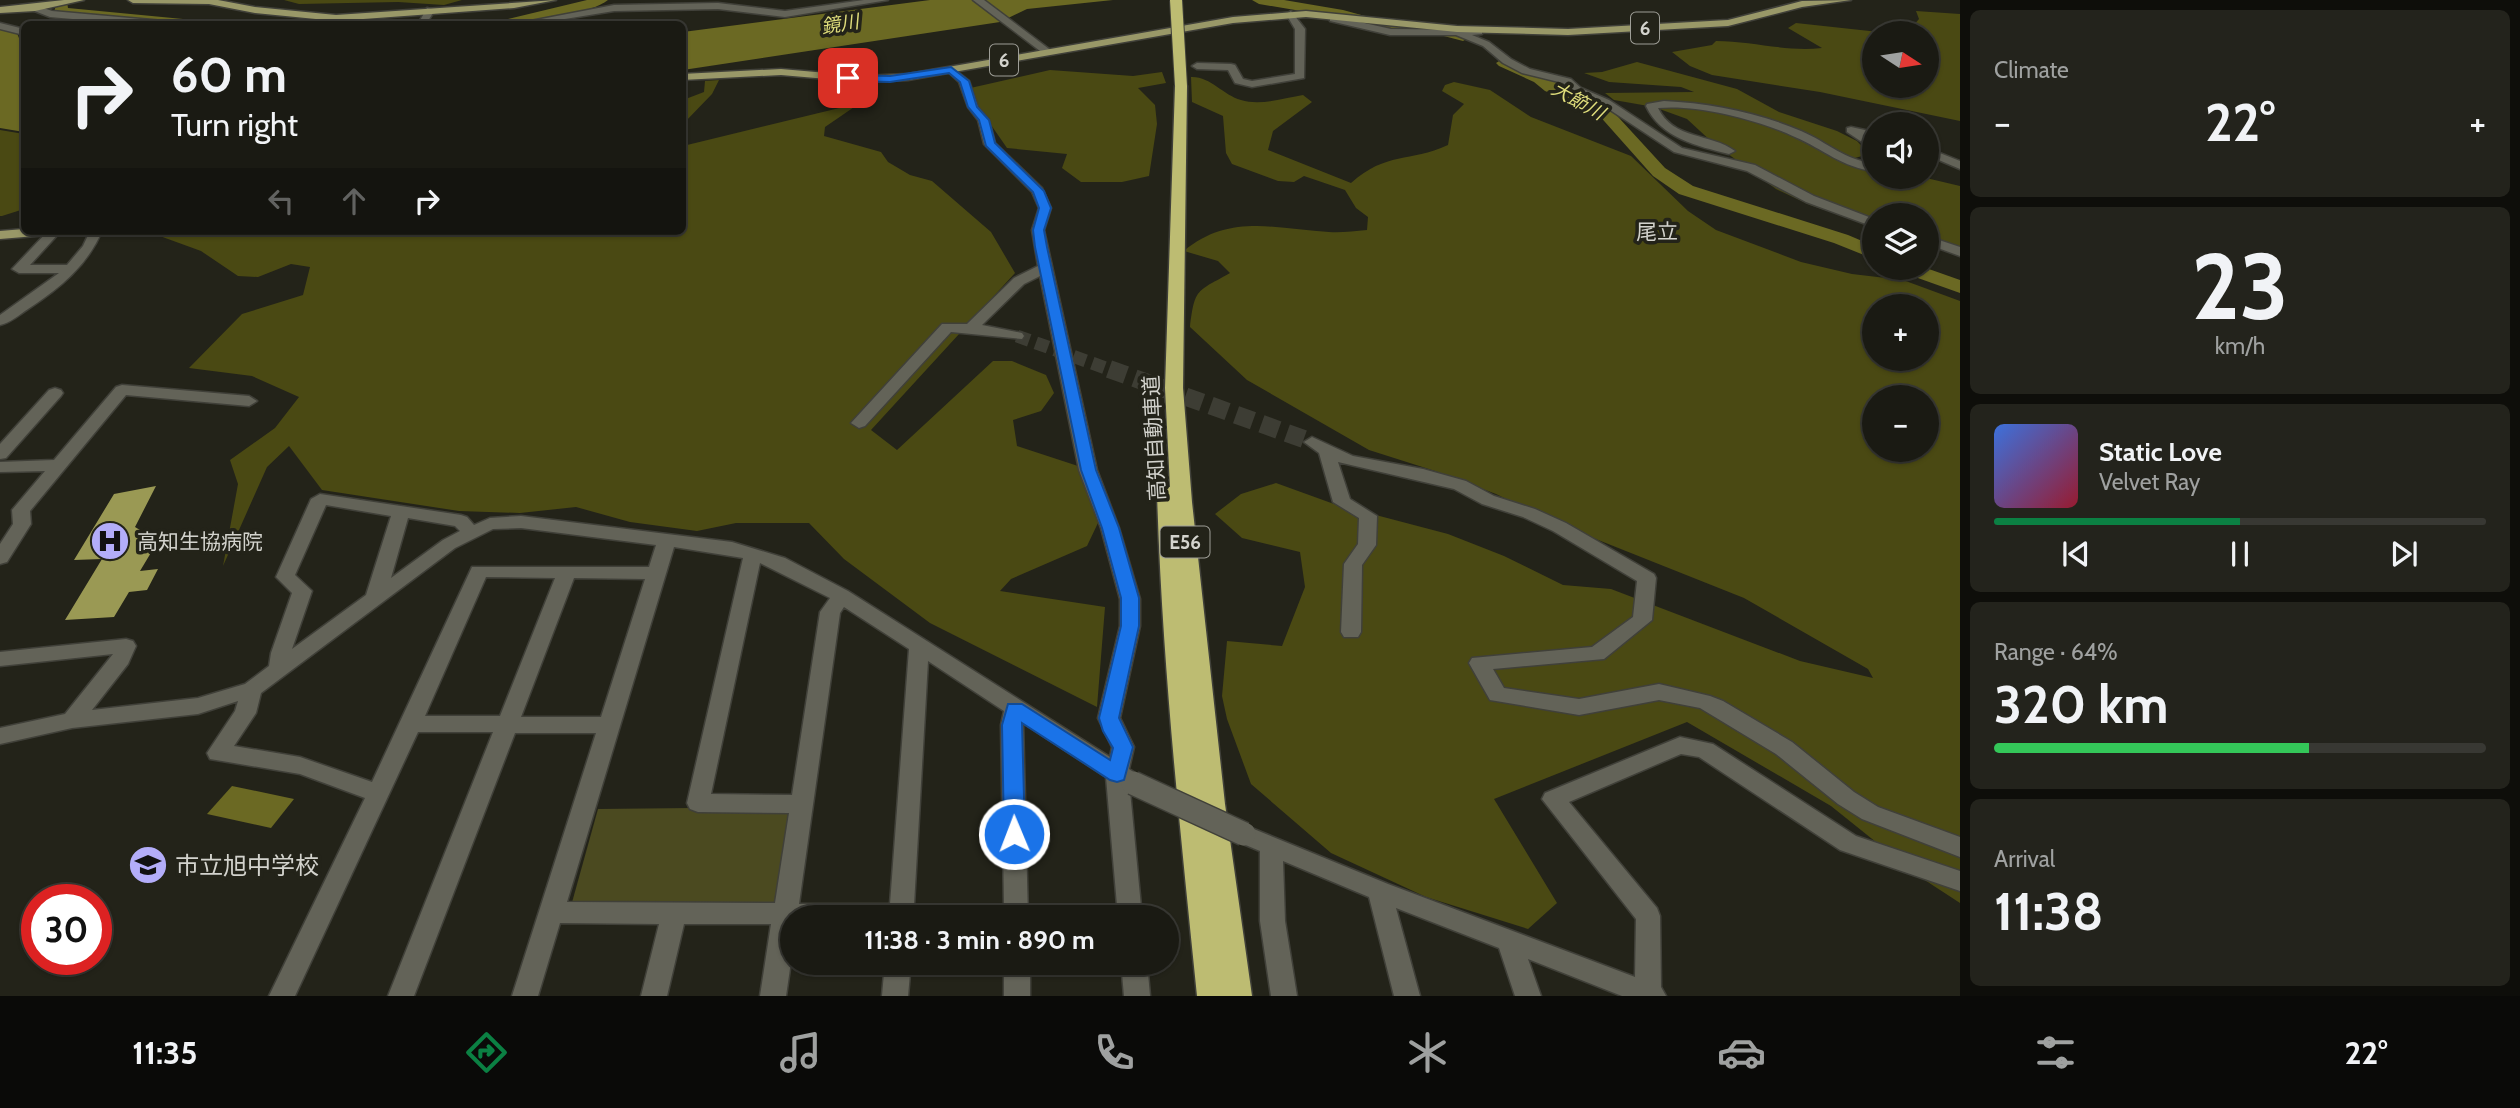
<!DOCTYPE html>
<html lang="en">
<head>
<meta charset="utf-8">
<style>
  :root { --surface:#1a1a13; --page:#23231c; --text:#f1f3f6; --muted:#9fa1a0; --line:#383833; --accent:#0b8043 }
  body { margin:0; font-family:Cabin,"Noto Sans JP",sans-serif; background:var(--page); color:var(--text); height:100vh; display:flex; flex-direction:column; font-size:26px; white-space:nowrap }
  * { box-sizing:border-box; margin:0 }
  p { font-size:23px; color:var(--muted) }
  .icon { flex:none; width:38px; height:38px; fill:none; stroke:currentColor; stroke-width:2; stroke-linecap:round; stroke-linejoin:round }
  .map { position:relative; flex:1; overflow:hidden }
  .panel { display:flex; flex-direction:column; gap:10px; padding:10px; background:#0e0e0a; width:560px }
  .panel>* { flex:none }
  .hud { position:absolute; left:21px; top:21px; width:665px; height:214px; border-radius:10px; box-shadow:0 2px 5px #0004,0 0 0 2px var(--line); background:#1a1a13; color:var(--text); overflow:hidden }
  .needle { width:46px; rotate:102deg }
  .controls { position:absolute; left:1862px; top:21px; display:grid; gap:14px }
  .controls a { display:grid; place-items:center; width:77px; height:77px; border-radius:50%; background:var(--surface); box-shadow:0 2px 5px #0004,0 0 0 2px var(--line); font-size:35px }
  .speed { position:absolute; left:21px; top:884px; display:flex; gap:14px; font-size:35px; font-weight:700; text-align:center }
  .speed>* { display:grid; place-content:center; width:91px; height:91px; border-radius:50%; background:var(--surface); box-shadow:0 2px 5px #0004,0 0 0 2px var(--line); line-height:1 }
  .speed .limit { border:10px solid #d22; background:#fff; color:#111 }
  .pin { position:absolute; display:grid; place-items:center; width:60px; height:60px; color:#fff; margin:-30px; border-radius:14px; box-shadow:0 4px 10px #0006 }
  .me { position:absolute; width:77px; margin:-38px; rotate:359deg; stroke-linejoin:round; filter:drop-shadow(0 0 5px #0008) }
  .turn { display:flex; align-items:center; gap:24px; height:147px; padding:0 35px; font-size:32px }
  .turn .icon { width:91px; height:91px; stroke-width:2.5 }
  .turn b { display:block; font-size:49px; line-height:60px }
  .lanes { display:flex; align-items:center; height:66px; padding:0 35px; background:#0003; justify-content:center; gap:35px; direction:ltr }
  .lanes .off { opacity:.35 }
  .big { font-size:52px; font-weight:700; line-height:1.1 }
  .panel .widget { flex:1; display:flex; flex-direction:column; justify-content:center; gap:10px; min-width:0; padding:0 24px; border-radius:10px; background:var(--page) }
  .panel .dial { align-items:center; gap:0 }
  .dial b { font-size:91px; line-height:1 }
  .song { display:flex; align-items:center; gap:21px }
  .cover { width:84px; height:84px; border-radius:10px; background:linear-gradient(135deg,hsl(220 70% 55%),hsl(350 70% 35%)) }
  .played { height:7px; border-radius:4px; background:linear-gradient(90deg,var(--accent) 50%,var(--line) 50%) }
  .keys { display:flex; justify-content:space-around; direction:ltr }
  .heat { display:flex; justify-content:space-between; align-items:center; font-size:38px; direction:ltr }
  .charge { height:10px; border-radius:5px; background:linear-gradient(90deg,#34c759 64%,var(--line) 0) }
  .trip { position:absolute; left:780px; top:905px; width:399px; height:70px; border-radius:35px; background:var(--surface); box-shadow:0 2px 5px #0004,0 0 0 2px var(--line); font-weight:700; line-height:70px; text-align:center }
  .dock { display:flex; height:112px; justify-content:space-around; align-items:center; background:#0a0a08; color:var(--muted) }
  .dock .icon { width:49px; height:49px }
  .dock .current { color:var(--accent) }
  .dock b { font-size:32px; color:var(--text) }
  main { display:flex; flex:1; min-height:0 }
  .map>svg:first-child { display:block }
  .green { fill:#4b4a20 }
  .forest { fill:#4a4913; fill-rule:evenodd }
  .water { fill:#6b6923 }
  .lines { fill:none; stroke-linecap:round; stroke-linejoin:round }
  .stream { stroke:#6b6923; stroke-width:2.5 }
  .river { fill:#6b6923; fill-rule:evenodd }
  .building { fill:#9a9954 }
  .minor-tunnel-far1 { stroke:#3d3d34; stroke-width:13; stroke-dasharray:13 7; stroke-linecap:butt }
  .minor-tunnel { stroke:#3d3d34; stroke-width:18; stroke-dasharray:18 9; stroke-linecap:butt }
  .minor-casing { stroke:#404039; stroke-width:3 }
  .major-casing { stroke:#404039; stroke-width:3 }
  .highway-casing { stroke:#404039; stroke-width:3 }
  .minor { fill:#636358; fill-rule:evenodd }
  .major { fill:#999868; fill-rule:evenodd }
  .highway { fill:#bdbc72; fill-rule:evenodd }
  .minor-bridge-casing { stroke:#404039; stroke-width:26; stroke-linecap:butt }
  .highway-bridge-casing { stroke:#404039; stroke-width:14; stroke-linecap:butt }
  .minor-bridge { stroke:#636358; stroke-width:23 }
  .highway-bridge { stroke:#bdbc72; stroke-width:12 }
  .route { fill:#1a73e8; stroke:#114b97; stroke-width:2 }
  .labels { text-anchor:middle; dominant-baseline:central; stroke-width:7; stroke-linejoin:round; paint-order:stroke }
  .far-water-label { font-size:19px; font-style:italic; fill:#dfdd7b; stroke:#232319 }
  .shield { fill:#232319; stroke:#9e9e97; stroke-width:2 }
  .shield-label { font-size:19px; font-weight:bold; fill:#d3d3cd }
  .far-quarter-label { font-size:21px; fill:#d3d3cd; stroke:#232319 }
  .street-label { font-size:21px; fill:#d3d3cd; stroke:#232319 }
  .poi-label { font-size:21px; fill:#d3d3cd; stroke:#232319; text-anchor:start }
  .near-poi-label { font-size:24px; fill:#d3d3cd; stroke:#232319; text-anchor:start }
</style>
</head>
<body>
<main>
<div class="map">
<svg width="1960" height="996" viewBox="0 0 1960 996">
  <rect width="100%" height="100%" fill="#232319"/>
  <path class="green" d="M796,807L781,905L571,906L598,809Z"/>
  <g class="forest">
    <path d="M284,0H462L444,5L398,2L299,4Z"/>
    <path d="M1916,11L1960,14V121L1820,92L1712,75L1690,66L1672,52L1712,45L1716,41C1752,41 1785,52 1822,48L1788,28L1796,23L1888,33H1874V86H1927V33H1895L1912,27L1919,19Z"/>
    <path d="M1637,62L1737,89L1779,112L1837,131L1857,141L1869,154L1848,160L1857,168L1874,170V177H1922L1960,186V251L1927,241V215H1874V227L1810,205L1776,189L1713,143L1687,119L1654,107L1614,100L1605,93L1694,92L1681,87L1609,82L1584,73L1602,72Z"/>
    <path d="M1050,70L1133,76L1162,72L1166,83L1138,88L1155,105L1157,124L1149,176L1122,182H1081L1062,168L1067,154L1007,148L966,89Z"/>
    <path d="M1191,77C1210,76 1223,95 1241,100C1260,106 1285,98 1303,95L1312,102L1273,131L1268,150L1351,183C1387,151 1409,163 1448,145L1453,115L1464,104L1442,91L1445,85L1454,82L1490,90L1531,117L1631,156L1688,211L1716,230L1801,262L1852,274L1903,280L1960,301V903L1917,875L1831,806L1687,722L1494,799L1557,903L1528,929L1426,897L1331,853L1251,784L1227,719L1222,696L1227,641L1282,646L1305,587L1300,552L1242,538L1215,514L1241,494L1276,483L1334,504L1448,534L1504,556L1563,585L1611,589L1800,661L1873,678L1868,669L1744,598L1558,524L1496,494L1435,471L1369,450L1247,380L1190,327C1195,287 1197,292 1230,273L1218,261L1184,251C1229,213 1277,229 1329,232C1341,233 1354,231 1367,230L1368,217L1356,208L1345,190L1304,176L1294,182L1278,181L1232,164L1226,153L1223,116L1192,102ZM1874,306H1927V359H1874ZM1874,397H1927V450H1874Z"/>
    <path d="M719,80L712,94L683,124V100L704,92L705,81Z"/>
    <path d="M860,103L825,127L824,136L881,152L888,162L910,175L932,181L991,232L1015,273L871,430L897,450L993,361H1012L1046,375L1054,393L1041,411L1013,420L1017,446L1078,466L1107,504L1087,546L1011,579L1000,591L1105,607L1097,707L930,623L844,559L809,523H736L697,531L630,522L576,507L520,513L459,511L322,490L289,446L267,467L223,566L238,484L230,460L275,428L299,397L252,376L189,368L242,314L303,295L310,267L291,264L258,277L238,276L201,251L146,231H682L683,146Z"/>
    <path d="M0,130L24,134V209L2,216H0Z"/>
  </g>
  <g class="water">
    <path d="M930,0H1113L1027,9L1000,22L683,70V32Z"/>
    <path d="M0,29L17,33L24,51V132L0,128Z"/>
    <path d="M232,786L294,799L271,828L207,814Z"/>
  </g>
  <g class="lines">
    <g class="stream">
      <path d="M193,23L237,24"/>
      <path d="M78,24L96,19"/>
    </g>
    <g class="river">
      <path d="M587,0H608C591,14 520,26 498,24L500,21Z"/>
      <path d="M1252,0H1284L1343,10L1387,22L1441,27L1468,34L1470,37L1463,41L1440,35L1386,30L1342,18L1259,4Z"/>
      <path d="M62,1L67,2L68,8L183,19L300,20L307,24H153L61,16L54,12L57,2Z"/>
      <path d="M1504,58L1609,107L1665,168L1693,186L1848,235L1874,246V259L1834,243L1679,194L1653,176L1597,113L1545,91L1534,82L1499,66L1496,63Z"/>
      <path d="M1898,268H1926L1960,280V293L1901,272Z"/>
    </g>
  </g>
  <path class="building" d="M156,486L135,527L158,541L140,571L158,569L147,590L129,592L114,617L65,620L102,559L74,560L114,494Z"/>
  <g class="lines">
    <path class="minor-tunnel-far1" d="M1017,336L1114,371"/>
    <path class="minor-tunnel" d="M1109,369L1312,442"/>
    <g class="minor-casing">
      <g id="minor">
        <path d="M864,0H888L785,17L718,9L614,11L534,24H515L614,5L718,3L785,11Z"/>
        <path d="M973,0H984L1053,52L1044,54Z"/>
        <path d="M35,5L52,11L163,21L168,24L109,22L98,24L95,21L50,17L32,10L30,8Z"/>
        <path d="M427,8L435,10L426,24H418Z"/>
        <path d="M1291,11L1305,29L1304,78L1252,87L1235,83L1228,70L1197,69L1192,66L1197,63L1231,64L1235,65L1243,79L1252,81L1295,74V29L1286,14Z"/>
        <path d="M1333,16L1391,29L1482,30V34L1472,35L1489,42L1511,59L1530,69L1571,79L1581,88L1609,100L1682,148L1755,165L1814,196L1874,219V227L1806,202L1747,171L1674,152L1601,104L1573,92L1563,83L1522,73L1503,63L1483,46L1456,35H1390L1330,21V17Z"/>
        <path d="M0,23L24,29V35L0,29Z"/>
        <path d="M951,67L969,81L978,107L989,120L995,143L1042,188L1051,208L1044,230L1097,470L1119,528L1140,599V626L1120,718L1134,747L1129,769L1141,777L1144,783L1141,789L1130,791L1142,917H1118L1106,777L1023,723L1028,917H793V948L786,996H760L771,924H684L667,996H641L659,924L560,923L538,996H512L596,733H515L414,996H388L493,732H418L295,996H269L365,798L300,774L210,759L207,753L235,711L238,701L198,714L72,728L0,744V728L65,714L113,654L0,666V652L126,639L133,641L136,646L128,664L92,710L198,698L245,684L269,666L271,653L292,593L276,577L311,499L320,494L461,515L467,517L474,525L490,518L521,516L732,542L785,558L848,591L1110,757L1112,747L1098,718L1120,626V599L1101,528L1079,470L1040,276L1024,284L982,325L1022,333L1024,336L1022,339L951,332L865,426L859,428L851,423L942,324H967L1014,278L1038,266L1032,230L1039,208L1032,192L984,144L978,120L968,107L959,82L946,70ZM326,505L391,516L366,595L292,649L312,591L295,575ZM408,518L455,526L460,531L443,540L391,578ZM521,528L656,545L649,567H472L372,782L300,757L234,746L256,713L261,693L455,548L493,529ZM674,547L743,558L687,803L690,809L698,812L789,813L775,903L567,902ZM760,563L830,598L820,612L792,795L711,794ZM486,577L555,578L500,716H425ZM574,578L645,579L601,717H521ZM844,607L909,649L890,904H799L840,613ZM928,661L1004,711L1001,725L1004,905H914Z"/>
        <path d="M1664,101C1710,103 1759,113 1801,131C1827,142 1846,161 1874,163V171C1843,168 1823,149 1795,137C1759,120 1697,104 1658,108C1673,140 1711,133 1735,151L1729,154C1697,146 1661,138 1646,106L1647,104Z"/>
        <path d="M1851,127L1874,132V138L1868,137L1874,142V150L1847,132V128Z"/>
        <path d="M1927,148L1960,161V169L1927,155Z"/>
        <path d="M48,231H61L30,265H67L83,246L90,231H102C87,266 60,288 28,309C19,315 10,323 0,325V315L59,273H19L12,269Z"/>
        <path d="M1927,236L1960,247V256L1927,244Z"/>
        <path d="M122,385L249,396L257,401L249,406L126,395L30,511L31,524L7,562L0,564V544L13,524L12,510L45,471L0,472V462L54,460L116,387Z"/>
        <path d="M55,388L61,390L63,393L61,396L6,458L0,459V444L49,390Z"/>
        <path d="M1312,437L1353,456L1423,469L1466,481L1494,496L1535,509L1566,523L1654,574L1656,578L1652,620L1604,659L1493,669L1504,688L1579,699L1659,684L1710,696L1723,701L1792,742L1854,792L1878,807L1960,837V857L1862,819L1838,804L1776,754L1700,708L1659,700L1579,715L1490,700L1469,663L1472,658L1592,647L1633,617L1637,581L1553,531L1523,517L1482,504L1454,489L1338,462L1350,499L1377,516L1376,545L1362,565L1361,632L1358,637H1344L1341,632L1344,564L1358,544L1359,518L1333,502L1319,453L1304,442Z"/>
        <path d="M1680,737L1713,744L1856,836L1960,871V891L1840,850L1699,757L1681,754L1569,802L1657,908L1660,916L1661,987L1666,996H1622L1528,959L1541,996H1515L1499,948L1396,908L1420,996H1394L1369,897L1283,861L1285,921L1297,996H1271L1260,921V851L1236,841L1232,834L1236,827L1244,825L1388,884L1635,977L1636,919L1542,799L1545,793Z"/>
        <path d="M885,962H911L908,996H882Z"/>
        <rect x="1004" y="962" width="26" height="34"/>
        <path d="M1121,962H1147L1150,996H1124Z"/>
      </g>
    </g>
    <g class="major-casing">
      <g id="major">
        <path d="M64,0H84L35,11L0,13V7Z"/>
        <path d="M128,0H218L255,7L336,15L556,0L514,8L336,21L255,13L209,4L133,3Z"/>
        <path d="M1851,0L1802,7L1728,26L1568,35L1457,32L1306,17L1233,23L908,80L862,82L781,75L682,80V74L781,69L862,76L908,74L1233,17L1306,11L1457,26L1568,29L1728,20L1802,1Z"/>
        <path d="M24,229V231H54L48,235L0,239V231Z"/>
      </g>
    </g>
    <g class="highway-casing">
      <path id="highway" d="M1181,82L1187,86L1183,388L1192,502L1225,804L1252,996H1197C1180,829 1162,661 1157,493L1160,488L1170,487L1165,388L1175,86Z"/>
    </g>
    <use href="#minor" class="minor"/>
    <use href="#major" class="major"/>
    <use href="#highway" class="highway"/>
    <g class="minor-bridge-casing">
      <path id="minor-bridge" d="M1133,783L1244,834"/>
    </g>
    <g class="highway-bridge-casing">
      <path id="highway-bridge" d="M1176,0L1181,86"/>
    </g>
    <use href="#minor-bridge" class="minor-bridge"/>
    <use href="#highway-bridge" class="highway-bridge"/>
  </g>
  <path class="route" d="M951,67L969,81L977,107L989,120L995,143L1044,191L1051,208L1044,230L1047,247L1096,470L1119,528L1139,598V626L1119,718L1133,747L1124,780L1117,782L1110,780L1022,723L1025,834L1022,840L1014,843L1007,840L1004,834L1002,725L1008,704H1022L1110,760L1113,748L1103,731L1099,718L1121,626V598L1102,528L1081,470L1035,247L1033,230L1039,208L1033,192L986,146L979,120L968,107L960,82L949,73L890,82L848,81L843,78L848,75L890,76Z"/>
  <defs>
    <g id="hospital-disc" transform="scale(2.0125)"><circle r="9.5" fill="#b3adf9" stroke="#232319"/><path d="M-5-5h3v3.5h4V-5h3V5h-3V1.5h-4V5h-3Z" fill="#111"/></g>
    <g id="school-disc" transform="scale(2.0125)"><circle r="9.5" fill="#b3adf9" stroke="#232319"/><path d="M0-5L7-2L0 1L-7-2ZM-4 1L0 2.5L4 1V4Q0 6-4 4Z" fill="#111"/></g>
  </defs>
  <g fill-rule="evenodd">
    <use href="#hospital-disc" x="110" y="541"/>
    <use href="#school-disc" x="148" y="865"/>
  </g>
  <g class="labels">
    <g class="far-water-label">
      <text transform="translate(840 24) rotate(-9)">鏡川</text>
      <text transform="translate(1578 101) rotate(29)">大節川</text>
    </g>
    <g class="shield">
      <rect x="1631" y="12.5" width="28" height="31" rx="5"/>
      <rect x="990" y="44.5" width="28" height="31" rx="5"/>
      <rect x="1160.5" y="526.5" width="49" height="31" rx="5"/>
    </g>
    <g class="shield-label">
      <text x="1645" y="28">6</text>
      <text x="1004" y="60">6</text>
      <text x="1185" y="542">E56</text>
    </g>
    <g class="far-quarter-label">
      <text x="1657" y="231">尾立</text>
    </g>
    <g class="street-label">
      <text transform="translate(1154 438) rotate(-93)">高知自動車道</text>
    </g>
    <g class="poi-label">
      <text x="137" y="541">高知生協病院</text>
    </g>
    <g class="near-poi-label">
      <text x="175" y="865">市立旭中学校</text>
    </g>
  </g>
</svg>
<div class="controls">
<a><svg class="needle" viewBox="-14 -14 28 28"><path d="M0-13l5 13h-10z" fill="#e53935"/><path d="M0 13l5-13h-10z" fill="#9fa1a0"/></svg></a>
<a><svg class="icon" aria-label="sound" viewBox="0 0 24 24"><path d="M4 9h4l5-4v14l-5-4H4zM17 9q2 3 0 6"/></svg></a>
<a><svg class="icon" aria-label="layers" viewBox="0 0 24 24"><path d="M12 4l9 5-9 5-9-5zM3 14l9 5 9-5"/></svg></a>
<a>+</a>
<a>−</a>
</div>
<div class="speed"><div class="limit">30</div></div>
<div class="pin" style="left:848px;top:78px;background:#d93025"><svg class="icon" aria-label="arrive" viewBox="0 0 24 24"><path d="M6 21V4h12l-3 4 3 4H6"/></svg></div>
<svg class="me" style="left:1014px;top:834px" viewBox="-20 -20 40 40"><circle r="17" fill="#1a73e8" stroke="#fff" stroke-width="3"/><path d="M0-11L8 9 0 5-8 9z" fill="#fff"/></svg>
<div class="trip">11:38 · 3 min · 890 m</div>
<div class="hud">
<div class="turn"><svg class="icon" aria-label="right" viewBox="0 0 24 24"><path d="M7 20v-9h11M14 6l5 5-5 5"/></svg><div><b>60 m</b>Turn right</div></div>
<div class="lanes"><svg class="icon off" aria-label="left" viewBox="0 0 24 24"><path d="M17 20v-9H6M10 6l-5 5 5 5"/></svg><svg class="icon off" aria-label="ahead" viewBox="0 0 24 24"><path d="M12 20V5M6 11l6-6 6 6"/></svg><svg class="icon" aria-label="right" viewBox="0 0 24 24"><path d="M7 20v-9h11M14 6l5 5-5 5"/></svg></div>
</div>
</div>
<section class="panel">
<div class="widget"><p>Climate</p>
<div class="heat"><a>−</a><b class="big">22°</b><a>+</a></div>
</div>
<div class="widget dial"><b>23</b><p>km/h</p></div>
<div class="widget">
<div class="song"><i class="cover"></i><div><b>Static Love</b><p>Velvet Ray</p></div></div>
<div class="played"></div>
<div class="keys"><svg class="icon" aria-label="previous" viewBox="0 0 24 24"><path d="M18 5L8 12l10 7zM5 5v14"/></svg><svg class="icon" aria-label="pause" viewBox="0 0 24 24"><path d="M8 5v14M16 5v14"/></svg><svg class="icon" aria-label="next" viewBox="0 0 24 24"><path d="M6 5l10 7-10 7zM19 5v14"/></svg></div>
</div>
<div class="widget"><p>Range · 64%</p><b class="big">320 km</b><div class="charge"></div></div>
<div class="widget"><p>Arrival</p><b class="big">11:38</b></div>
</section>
</main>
<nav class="dock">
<b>11:35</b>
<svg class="icon current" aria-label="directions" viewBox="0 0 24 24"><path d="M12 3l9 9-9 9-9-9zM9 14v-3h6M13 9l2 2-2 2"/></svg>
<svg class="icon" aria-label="music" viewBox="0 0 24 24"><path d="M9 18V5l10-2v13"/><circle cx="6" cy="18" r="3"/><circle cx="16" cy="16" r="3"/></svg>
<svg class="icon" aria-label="phone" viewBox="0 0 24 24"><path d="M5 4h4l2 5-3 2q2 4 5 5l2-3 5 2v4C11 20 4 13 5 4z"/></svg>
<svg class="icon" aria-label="climate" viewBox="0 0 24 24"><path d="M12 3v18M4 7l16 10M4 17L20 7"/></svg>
<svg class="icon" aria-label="car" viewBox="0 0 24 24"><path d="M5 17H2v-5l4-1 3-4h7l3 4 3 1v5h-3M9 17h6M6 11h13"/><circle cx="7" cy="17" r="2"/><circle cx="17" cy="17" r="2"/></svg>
<svg class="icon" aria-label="filters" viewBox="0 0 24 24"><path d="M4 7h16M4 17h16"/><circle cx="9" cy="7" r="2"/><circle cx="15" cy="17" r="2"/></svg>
<b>22°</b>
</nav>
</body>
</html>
